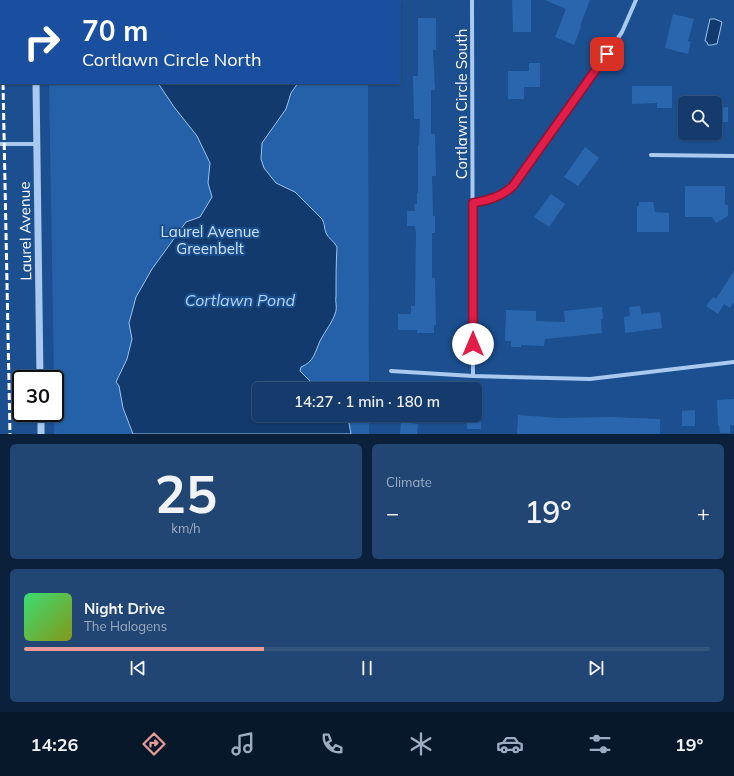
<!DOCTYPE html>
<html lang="en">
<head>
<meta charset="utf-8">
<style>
  :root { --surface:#143b6b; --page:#214673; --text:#f1f3f6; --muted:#9dadc1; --line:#33557e; --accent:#e69b98 }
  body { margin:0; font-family:Mulish,sans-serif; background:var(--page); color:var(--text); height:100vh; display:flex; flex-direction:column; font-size:15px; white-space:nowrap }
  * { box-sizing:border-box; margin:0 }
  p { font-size:13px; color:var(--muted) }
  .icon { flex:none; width:22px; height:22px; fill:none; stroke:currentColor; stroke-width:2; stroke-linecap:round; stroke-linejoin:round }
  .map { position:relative; height:434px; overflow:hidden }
  .details { display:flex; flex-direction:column; gap:10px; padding:10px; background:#0b203b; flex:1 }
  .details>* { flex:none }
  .guide { position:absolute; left:0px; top:0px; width:400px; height:84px; box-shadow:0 1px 3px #0004,0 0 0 1px var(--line); background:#1a4fa0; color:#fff; overflow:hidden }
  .buttons { position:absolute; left:678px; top:96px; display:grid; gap:8px }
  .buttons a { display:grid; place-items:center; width:44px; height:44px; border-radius:6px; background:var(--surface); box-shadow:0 1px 3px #0004,0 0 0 1px var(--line); font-size:20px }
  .speed { position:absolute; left:12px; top:370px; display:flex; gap:8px; font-size:20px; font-weight:700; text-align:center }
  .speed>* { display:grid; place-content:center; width:52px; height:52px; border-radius:50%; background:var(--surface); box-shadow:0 1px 3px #0004,0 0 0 1px var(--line); line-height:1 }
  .speed .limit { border:2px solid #111; border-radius:6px; background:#fff; color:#111 }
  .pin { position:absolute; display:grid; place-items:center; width:34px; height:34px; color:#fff; margin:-17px; border-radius:8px; box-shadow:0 2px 6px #0006 }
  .me { position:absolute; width:44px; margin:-22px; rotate:0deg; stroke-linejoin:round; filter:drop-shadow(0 0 3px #0008) }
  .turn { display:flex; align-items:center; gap:14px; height:84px; padding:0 16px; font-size:18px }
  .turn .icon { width:52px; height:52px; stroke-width:2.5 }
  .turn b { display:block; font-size:28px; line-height:34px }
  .big { font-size:30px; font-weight:600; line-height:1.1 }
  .details .card { flex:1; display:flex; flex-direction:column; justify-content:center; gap:6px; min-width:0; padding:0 14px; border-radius:6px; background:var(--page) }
  .details .dial { align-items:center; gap:0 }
  .dial b { font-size:52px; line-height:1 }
  .song { display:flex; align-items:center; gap:12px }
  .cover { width:48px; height:48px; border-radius:6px; background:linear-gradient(135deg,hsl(140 70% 55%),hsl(70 70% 35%)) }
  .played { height:4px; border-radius:2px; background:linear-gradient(90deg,var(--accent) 35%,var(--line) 35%) }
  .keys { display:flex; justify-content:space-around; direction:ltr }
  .heat { display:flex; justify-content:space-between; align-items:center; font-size:22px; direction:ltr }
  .details .tiles { flex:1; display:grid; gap:10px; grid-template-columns:1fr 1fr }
  .card:last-child { grid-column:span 2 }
  .trip { position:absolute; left:252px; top:382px; width:230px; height:40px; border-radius:6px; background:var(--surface); box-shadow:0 1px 3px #0004,0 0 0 1px var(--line); font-weight:600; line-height:40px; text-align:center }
  .tab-bar { display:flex; height:64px; justify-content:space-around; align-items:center; background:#08182b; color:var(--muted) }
  .tab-bar .icon { width:28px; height:28px }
  .tab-bar .on { color:var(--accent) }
  .tab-bar b { font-size:18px; color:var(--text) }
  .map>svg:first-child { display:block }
  .green { fill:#2461a8 }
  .water { fill:#123a6d; stroke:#9cc4f0 }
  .building { fill:#2a66ad }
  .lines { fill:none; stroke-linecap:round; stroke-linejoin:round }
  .minor { stroke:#a9c9ee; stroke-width:4 }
  .tertiary { stroke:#a9c9ee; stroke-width:7 }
  .rail { stroke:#fff; stroke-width:3; stroke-dasharray:7 3; stroke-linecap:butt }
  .route-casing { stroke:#92132f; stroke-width:10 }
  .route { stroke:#e11d48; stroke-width:7 }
  .labels { text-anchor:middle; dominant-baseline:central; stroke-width:4; stroke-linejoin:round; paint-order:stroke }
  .street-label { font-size:15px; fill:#fff; stroke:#1b4f8f }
  .park-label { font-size:15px; fill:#cfe3fa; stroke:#1b4f8f }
  .water-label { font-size:16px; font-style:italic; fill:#b5d3f5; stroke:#1b4f8f }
</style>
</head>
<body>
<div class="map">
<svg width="734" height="434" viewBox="0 0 734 434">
  <rect width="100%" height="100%" fill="#1b4f8f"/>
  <g class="green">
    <rect x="47" y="0" width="321" height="1"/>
    <path d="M49,83H368L369,389H259V415H369V434H54L55,379H54Z"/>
  </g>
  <g class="water">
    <path d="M136,0H285L286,1H136Z"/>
    <path d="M710,19H715L722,22L717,44H715L712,45H708L707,42L705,41Z"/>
    <path d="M158,83H298L291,93L286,109L262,143L261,159L264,168L276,183L295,192L322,219C325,224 324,228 326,233C328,238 334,241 337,247C336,263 336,279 336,296C335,301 337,306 336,311C333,322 325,331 320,341C315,352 314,362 301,367L300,371L310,381L315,389H259V415H345L349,423L351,434H133L123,408L119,386L116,382L127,359L132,339L129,323L136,297L152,269L186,222L200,217L212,197L208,183L210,163L197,136L174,107Z"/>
  </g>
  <g class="building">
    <path d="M512,0H531V32H513Z"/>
    <path d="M545,0H590L580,26L581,27L574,45L555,37L566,9Z"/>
    <path d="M673,14L694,19L688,41L691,42L688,54L665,48Z"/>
    <path d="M418,18H436V50H433L435,90H431V134H435L436,176H432L433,216H435V233H432V278H435L436,325H434V333H417V330H398V314H411V306H415L416,233L415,226H407V211H415L414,204H417V193H418V145H419L420,119H414L413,76H418Z"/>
    <path d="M529,63H540V87H524V99H508V71H529Z"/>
    <path d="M632,86H672V108H657V103L632,104Z"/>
    <path d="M728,107V122H715V108Z"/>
    <path d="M585,147L599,158L578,186L564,177Z"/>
    <path d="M685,186H725V205H728V216L716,223L712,217H685Z"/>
    <path d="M551,194L565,204L549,227L534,217Z"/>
    <path d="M639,202H653L655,212L669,213V232H637V206H639Z"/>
    <path d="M734,271V302L730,308L724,304L718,314L706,306L713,297L716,299Z"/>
    <path d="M640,306L641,314L660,312L662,328L625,333L624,317L630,316L629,307Z"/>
    <path d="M602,307L603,319H601L602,333L545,339L544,346L521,345V347H511V341H505L506,310L536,311V321L565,322L564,311Z"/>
    <path d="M734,399V425H730V433H720L719,426H718L717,400Z"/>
    <path d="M695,410V426H682V411Z"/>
    <path d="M466,415H481V429H467Z"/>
    <path d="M518,415L558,418L611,417L660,419V434H517Z"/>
    <path d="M401,422L418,424L417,434H400Z"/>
  </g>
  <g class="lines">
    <g class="minor">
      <path d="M472,0L473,376"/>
      <path d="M0,144H37"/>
      <path d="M651,155L734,156"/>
      <path d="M473,203C489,200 501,197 513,186L607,54L622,32L636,0"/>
      <path d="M391,371L473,376L590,379L734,362"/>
    </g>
    <g class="tertiary">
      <path d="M34,0V1"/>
      <path d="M36,83L40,379"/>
      <path d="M41,413V434"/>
    </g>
    <g class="rail">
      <path d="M0,59L1,65"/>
      <path d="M3,83L10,434"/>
    </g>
  </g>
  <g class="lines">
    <g class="route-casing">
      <path id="route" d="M473,344V203C489,200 501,197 513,186L607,54"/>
    </g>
    <use href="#route" class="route"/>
  </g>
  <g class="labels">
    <g class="street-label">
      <text transform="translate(461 104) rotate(-90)">Cortlawn Circle South</text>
      <text transform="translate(25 231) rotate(-91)">Laurel Avenue</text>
    </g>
    <g class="park-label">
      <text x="210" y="231">Laurel Avenue<tspan x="210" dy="17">Greenbelt</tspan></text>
    </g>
    <g class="water-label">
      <text x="240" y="300">Cortlawn Pond</text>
    </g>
  </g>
</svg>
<div class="buttons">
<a><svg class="icon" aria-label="search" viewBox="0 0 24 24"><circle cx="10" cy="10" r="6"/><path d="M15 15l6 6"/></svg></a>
</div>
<div class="speed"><div class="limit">30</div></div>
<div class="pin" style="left:607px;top:54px;background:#d93025"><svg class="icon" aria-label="arrive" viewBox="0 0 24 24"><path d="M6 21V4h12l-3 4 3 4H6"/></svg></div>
<svg class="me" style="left:473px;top:344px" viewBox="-20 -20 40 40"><circle r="19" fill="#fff"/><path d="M0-13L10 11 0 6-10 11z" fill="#e11d48"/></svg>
<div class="trip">14:27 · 1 min · 180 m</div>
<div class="guide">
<div class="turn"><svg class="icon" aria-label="right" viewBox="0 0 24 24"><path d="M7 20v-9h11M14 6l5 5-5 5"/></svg><div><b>70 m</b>Cortlawn Circle North</div></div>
</div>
</div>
<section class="details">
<div class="tiles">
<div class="card dial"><b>25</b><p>km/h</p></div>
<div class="card"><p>Climate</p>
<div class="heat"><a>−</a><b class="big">19°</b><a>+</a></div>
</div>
<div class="card">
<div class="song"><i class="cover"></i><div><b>Night Drive</b><p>The Halogens</p></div></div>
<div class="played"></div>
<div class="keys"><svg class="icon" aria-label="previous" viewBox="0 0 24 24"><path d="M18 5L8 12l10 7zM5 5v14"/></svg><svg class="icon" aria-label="pause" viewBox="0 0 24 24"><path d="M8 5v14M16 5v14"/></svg><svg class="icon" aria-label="next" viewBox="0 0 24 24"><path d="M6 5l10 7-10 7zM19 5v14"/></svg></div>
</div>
</div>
</section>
<nav class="tab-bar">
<b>14:26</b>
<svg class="icon on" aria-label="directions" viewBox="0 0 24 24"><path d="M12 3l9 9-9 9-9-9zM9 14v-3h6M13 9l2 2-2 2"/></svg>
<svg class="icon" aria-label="music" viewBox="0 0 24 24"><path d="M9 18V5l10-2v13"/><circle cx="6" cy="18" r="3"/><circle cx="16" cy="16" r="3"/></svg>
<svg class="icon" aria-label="phone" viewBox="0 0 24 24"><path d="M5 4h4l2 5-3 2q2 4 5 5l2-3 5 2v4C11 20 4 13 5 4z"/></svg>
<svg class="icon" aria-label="climate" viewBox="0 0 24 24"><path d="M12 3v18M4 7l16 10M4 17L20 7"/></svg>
<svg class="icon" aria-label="car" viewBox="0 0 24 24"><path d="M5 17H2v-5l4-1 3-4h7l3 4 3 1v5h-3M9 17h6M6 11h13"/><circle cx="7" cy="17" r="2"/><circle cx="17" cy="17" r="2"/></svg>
<svg class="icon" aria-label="filters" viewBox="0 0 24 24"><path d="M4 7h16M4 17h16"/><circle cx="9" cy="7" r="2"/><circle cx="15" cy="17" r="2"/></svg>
<b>19°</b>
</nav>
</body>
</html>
